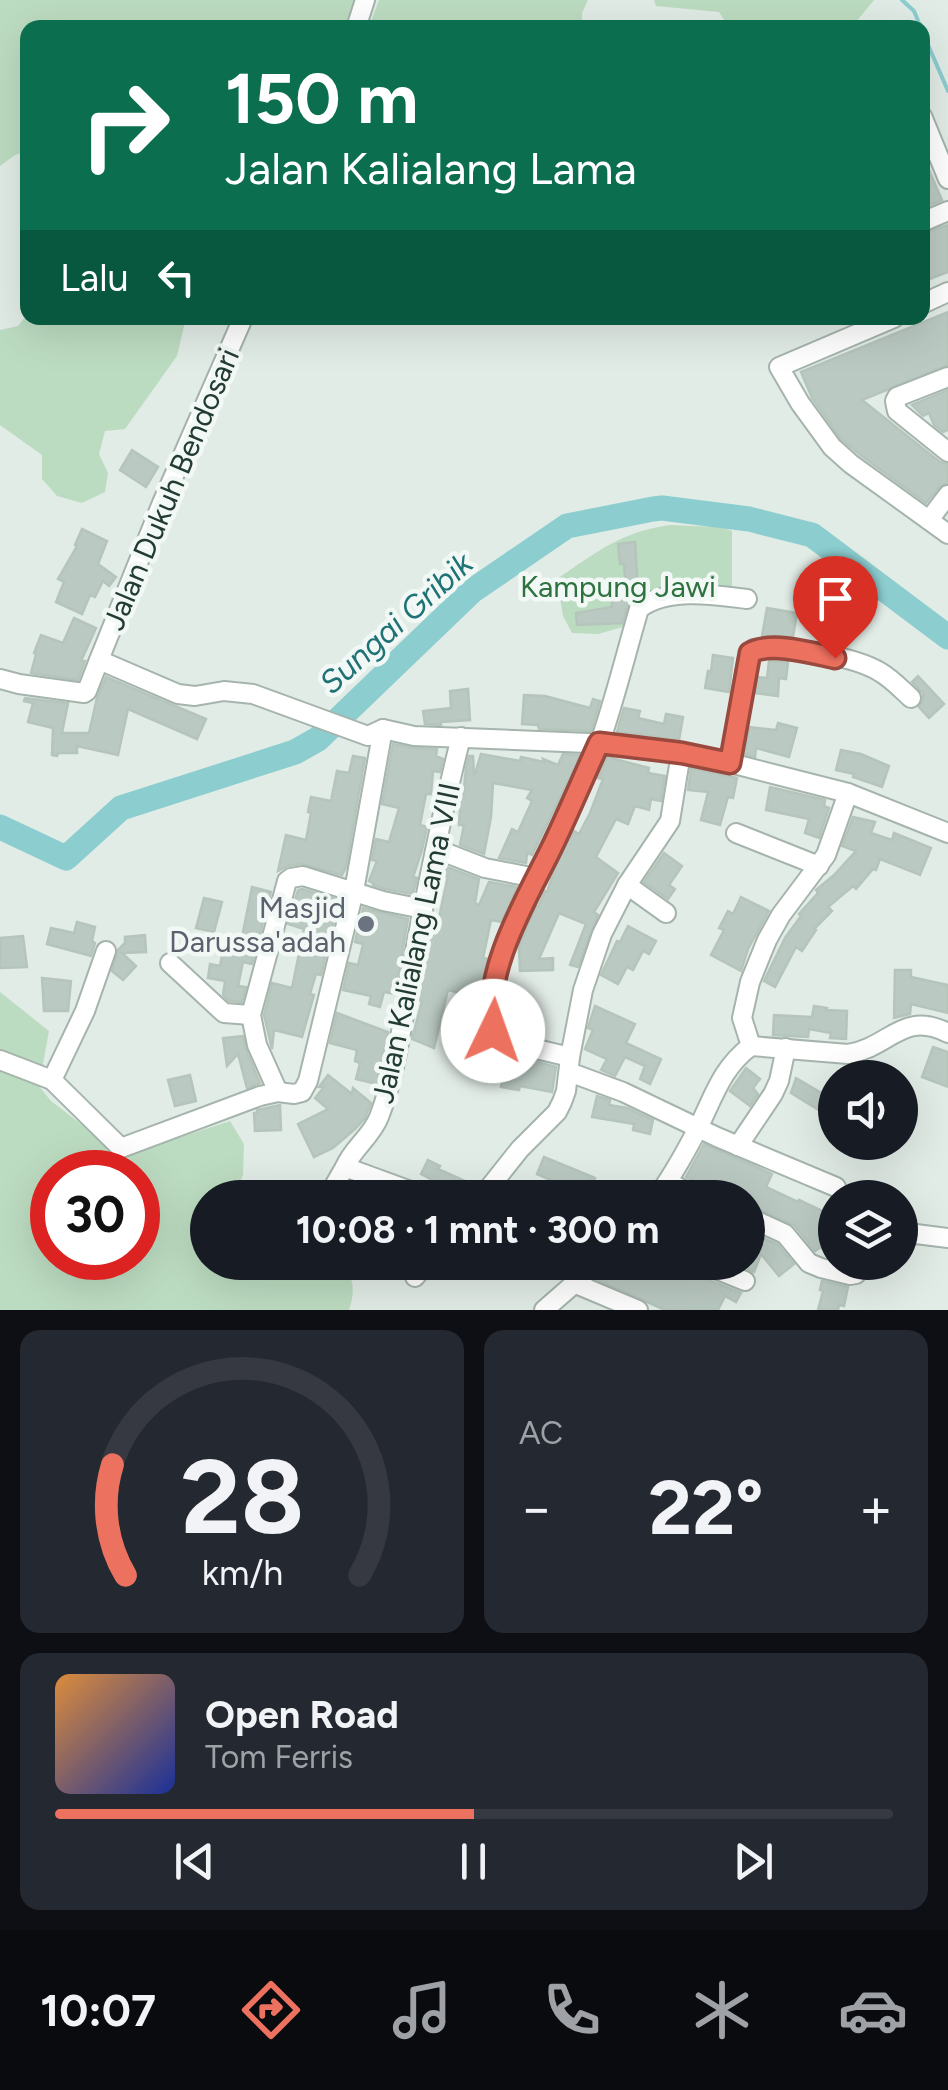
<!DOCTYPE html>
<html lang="id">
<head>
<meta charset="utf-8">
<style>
  :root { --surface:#171b24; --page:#242831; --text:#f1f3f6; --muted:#9ea1a6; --line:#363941; --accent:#ed715f }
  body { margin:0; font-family:Figtree,sans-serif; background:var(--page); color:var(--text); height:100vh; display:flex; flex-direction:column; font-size:38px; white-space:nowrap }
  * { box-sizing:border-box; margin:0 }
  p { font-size:32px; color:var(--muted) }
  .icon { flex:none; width:55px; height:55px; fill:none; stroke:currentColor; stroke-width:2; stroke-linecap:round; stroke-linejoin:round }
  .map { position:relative; height:1310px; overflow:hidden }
  .sheet { display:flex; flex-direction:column; gap:20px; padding:20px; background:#0d0f14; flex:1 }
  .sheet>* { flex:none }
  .banner { position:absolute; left:20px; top:20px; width:910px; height:305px; border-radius:20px; box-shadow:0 10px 40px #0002; background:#0b6e4f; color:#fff; overflow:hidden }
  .controls { position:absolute; left:818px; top:1060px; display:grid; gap:20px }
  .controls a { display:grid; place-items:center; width:100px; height:100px; border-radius:50%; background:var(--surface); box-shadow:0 10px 40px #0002; font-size:50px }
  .speed { position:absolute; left:30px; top:1150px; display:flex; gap:20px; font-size:50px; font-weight:700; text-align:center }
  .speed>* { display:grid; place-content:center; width:130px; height:130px; border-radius:50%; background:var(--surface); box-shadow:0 10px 40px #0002; line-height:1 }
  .speed .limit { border:15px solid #d22; background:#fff; color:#111 }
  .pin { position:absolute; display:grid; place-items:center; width:85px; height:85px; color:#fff; margin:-102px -42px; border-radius:50% 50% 50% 0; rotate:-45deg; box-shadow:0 0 10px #0007 }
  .pin .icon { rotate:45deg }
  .me { position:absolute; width:110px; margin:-55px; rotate:3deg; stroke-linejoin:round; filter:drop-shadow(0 0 8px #0008) }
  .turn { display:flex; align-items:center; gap:35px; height:210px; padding:0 40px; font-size:45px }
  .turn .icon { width:130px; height:130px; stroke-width:2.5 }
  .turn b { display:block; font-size:70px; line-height:85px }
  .then { display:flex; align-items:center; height:95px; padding:0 40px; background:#0003; gap:20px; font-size:38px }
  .big { font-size:75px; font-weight:700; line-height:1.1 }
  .sheet .tile { flex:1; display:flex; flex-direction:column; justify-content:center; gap:15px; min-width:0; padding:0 35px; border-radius:20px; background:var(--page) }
  .sheet .dial { align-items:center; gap:0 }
  .dial svg { height:260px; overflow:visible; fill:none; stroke:var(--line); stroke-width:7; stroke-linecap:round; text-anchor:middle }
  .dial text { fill:var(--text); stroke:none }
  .song { display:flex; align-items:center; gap:30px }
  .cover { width:120px; height:120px; border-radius:15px; background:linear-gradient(135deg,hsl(30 70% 55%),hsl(230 70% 35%)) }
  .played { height:10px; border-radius:5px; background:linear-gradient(90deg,var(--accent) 50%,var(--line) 50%) }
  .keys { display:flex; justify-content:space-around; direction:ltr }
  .heat { display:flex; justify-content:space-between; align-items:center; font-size:55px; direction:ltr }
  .sheet .tiles { flex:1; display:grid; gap:20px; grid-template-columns:1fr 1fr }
  .tile:last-child { grid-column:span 2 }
  .trip { position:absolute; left:190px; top:1180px; width:575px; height:100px; border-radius:50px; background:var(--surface); box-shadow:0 10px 40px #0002; font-weight:700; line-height:100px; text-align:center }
  .menu { display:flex; height:160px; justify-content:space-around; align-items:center; background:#090b0e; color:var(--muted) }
  .menu .icon { width:70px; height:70px }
  .menu .current { color:var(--accent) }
  .menu b { font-size:45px; color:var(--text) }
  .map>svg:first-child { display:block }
  .green { fill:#bcdcc1; fill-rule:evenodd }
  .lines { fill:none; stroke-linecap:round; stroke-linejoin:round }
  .stream { stroke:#8ccdcf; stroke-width:4 }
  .river { stroke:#8ccdcf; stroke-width:25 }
  .building { fill:#bac9c2; stroke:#b5c5bc; stroke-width:2.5 }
  .minor-casing { stroke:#a5b4ac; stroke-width:22 }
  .minor { stroke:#fff; stroke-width:18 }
  .route-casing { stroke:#9a493e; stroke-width:25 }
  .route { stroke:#ed715f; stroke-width:18 }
  .worship-dot { fill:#6b7280; stroke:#f2f8f5; stroke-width:4 }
  .labels { text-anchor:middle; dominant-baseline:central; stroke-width:9; stroke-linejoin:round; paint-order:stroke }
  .street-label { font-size:30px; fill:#233c32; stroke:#f2f8f5 }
  .park-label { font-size:30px; fill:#2e7240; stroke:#f2f8f5 }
  .worship-label { font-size:30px; fill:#5b616d; stroke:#f2f8f5; text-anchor:end }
  .water-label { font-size:32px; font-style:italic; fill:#1f7276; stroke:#f2f8f5 }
</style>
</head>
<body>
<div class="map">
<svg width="948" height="1310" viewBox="0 0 948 1310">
  <rect width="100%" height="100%" fill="#e2ece6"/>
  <g class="green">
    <path d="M0,0H359L349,27L28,28L27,151L15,155L0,166Z"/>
    <path d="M379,0H588L582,13V27H369Z"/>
    <path d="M654,0H874L851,28L729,27L719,12L656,6Z"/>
    <path d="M27,315L28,318H186L177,356L125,429L105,431L99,454L108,473L105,492L82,503L57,496L42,479V455L0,425V330L18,326Z"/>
    <path d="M670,525L720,527L732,531V605L657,604L641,622L598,634L572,633L563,616L557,579C597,552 620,532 670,525Z"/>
    <path d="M0,992L49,1031L39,1086L51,1101L123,1156L230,1121L244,1144L243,1175L234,1197L208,1198V1262L341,1263C355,1277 355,1292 349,1310H0ZM52,1172H138V1258H52Z"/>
  </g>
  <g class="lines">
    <g class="stream">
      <path d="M902,0L914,11L921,28"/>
      <path d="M922,31L948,91"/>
    </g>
    <path class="river" d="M0,827L66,858L121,808L295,752L318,739L472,591L567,526L653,509L662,508L749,519L812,535L948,637"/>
  </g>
  <g class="building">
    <path d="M922,154L942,200L922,208Z"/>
    <path d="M948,225V272L922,282V234Z"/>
    <path d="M948,312V365L862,400L940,462L948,464V483L939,487L926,503L859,454L841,439L812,398L801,372Z"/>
    <path d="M948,390V430L943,432L934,425L929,413L923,416L912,405Z"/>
    <path d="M132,450L158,467L146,487L120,470Z"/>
    <path d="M82,529L107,541L98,564L116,577L109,586L103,581L95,597L90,595L82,614L56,602L64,582L58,579L77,546L75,545Z"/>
    <path d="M635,542L638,588L626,590L624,564H620L618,544Z"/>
    <path d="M611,592H628L629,602L622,623L577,625L576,613L612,607Z"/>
    <path d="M767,608L797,613L793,637L762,636Z"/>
    <path d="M74,618L96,628L81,661H85L78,680L31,673L36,654L34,653L41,635L63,643Z"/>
    <path d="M713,655L733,658L729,692L705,688L708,671L711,672Z"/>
    <path d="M769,661L788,662L786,679L779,678L778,696L754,693L757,677L767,678Z"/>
    <path d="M918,676L944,704L929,718L919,707L923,700V693L912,682Z"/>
    <path d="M106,677L206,719L197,739L128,709L118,755L77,746V753H58L57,756L52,755L53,728L28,722L33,703L24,701L25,698L68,703L62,733H89L97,698Z"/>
    <path d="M468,689L470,720L441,722V725L425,724L423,711L451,708L450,691Z"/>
    <path d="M524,695L545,696L590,708L593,699L600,701L591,731L539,729L538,725L522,724Z"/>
    <path d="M624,708L640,711L638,718L664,724L666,714L683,717L679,740L617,732Z"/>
    <path d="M778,723L797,728L789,757L756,748L755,757L744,754L749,727L776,730Z"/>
    <path d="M393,744L414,748L437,749L436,756L443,759L440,772L433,771L431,794H426L420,825L427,827L422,850L413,877L417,878L413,894L386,889L373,885V883L369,881L377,861L372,860L376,839L389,842L399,808L382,804Z"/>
    <path d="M841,750L861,754L889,766L882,787L853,777L854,774L836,770Z"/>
    <path d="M481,754L520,761L521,757L544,762L543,759L558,765L563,754L581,755L532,855L527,853L526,863L499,858L512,829L518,832L532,801L527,798L532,790L493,783L491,817L484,854L460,845L464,825H459L461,797L463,798L466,768L469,756H473L474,777Z"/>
    <path d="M353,756L365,758L346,867L342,875L302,864L288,866L278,871L286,835L306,840L311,813L308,812L311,797L331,801L337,771L349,773Z"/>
    <path d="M607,757L649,768L648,773L665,776L661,801L651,799L649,810L635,806L628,824L616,819L596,857L618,873L594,912L598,915L578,967L570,965L586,924L559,913L539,959L553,958V970L520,971L519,949L522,938L536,906L538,907L545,891L547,892L559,856L574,831L579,834L590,813L603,779L598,778Z"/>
    <path d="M691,768L737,778L733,798L728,797L720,825L701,820L708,792L688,790Z"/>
    <path d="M770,787L825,800L824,806L829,808L819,838L805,833L809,819L766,810Z"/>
    <path d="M853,817L875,822L871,833L892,840L894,833L931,848L920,875L880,859L876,870L873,869L856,889L853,886L828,907L832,911L814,929L816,930L802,951L796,947L775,987L764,981L785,938L801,916L799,914L818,893L816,890L834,875L856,851L842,846Z"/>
    <path d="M664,853L682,866L669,885L675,889L668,899L644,882Z"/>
    <path d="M447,867L479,879L475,903L479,905L489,882L517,887L502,922L491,920L483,958L489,959L479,998L448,990L434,1048L412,1039L422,1001L419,1000L432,926L437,927L448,876H445Z"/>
    <path d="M252,887L271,892L252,964L243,962L238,986L246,987L242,1002L229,1001L223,995L225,981L208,978L210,964L220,966L226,934L242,937Z"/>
    <path d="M302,889L339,900L321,975L316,974L310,994L314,995L302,1037L274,1030L272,1049L264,1015L272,983L292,988L304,929L288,924L298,890Z"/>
    <path d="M741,897L769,911L748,949L741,971L711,955L724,930L719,928L728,911L733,914Z"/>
    <path d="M204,898L222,902L214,932L196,928Z"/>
    <path d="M363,908L408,919L395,994L384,992L380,1007L369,1004L371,996L343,990L349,963L358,965L363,944L355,942Z"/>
    <path d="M77,922L95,927L92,941L95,943L91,956L47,944L51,928L74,933Z"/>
    <path d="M628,926L656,941L649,954L643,951L633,970L627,967L618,984L601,975L617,941L620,942Z"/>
    <path d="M145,935L146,952L122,953L136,966L123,980L112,971L118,950L125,943V937Z"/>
    <path d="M23,936L27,967L0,968V938Z"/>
    <path d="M895,970H911V977L948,985V1013L911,1004L910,1014L894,1018Z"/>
    <path d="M42,978L71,981L68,1011H44Z"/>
    <path d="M595,1006L635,1024L626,1043L661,1059L650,1084L640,1079L645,1066L625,1057L615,1076L601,1070L607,1059L585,1049L593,1030L588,1028Z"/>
    <path d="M814,1006L827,1008L826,1010L847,1011L846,1039L830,1038L831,1033L809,1029L808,1037L773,1035L774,1015L812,1017Z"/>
    <path d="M337,1013L388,1032L377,1084L356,1079L360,1063L355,1061L357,1050L330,1043Z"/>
    <path d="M243,1036L246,1050L260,1083L247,1088L238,1054L227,1066L223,1038Z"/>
    <path d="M933,1047L948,1052V1087L922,1077Z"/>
    <path d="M507,1058L526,1062V1059L556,1067L552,1092L520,1086L519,1090L501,1087Z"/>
    <path d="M746,1068L760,1079L753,1088L758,1094L750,1106L730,1091Z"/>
    <path d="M190,1075L196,1101L175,1106L168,1080Z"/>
    <path d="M328,1075L352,1094L353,1088L371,1103L365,1118L355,1129L333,1148L314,1157L298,1124L328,1109L315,1098L324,1087H319Z"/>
    <path d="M796,1078L835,1101V1120L791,1093Z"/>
    <path d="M597,1096L610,1100L609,1105L627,1108L653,1120L650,1134L633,1130L634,1124L592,1117Z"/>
    <path d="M280,1105L281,1130L255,1131L254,1113H257V1110Z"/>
    <path d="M704,1144L772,1174L766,1187L798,1202L799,1200L829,1214L821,1233L831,1240L815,1251L794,1225L748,1205V1198H728L686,1177Z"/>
    <path d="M544,1157L595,1178L587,1196L537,1174Z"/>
    <path d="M428,1160L440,1166L438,1169L467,1182L461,1198L438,1188L440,1184L421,1174Z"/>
    <path d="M748,1231L777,1244L794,1264L779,1276L761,1254L754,1272L748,1269Z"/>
    <path d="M618,1262H677L687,1266L693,1274L741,1293L736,1302L725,1296L718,1310H665L598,1280L611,1265L615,1268Z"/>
    <path d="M822,1281L848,1287L844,1306L839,1305L838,1310H818L823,1291L820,1290Z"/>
  </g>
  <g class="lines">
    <g class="minor-casing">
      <g id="minor">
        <path d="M356,28L365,0"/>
        <path d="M922,116L948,179"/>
        <path d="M922,222L948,211"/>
        <path d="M922,304L948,292"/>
        <path d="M243,318L162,503L99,660L178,694L195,696L224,691L253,694L368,736L383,729L414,736L613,744L681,753L730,763L848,793L948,833"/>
        <path d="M894,318L779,367L800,403L832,447L851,464L948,534"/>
        <path d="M948,377L897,397L895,401L897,411L948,452"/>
        <path d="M929,520L948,495"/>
        <path d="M0,679L19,684L84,693L87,691L99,660"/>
        <path d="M730,763L747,661L754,649C785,645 854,656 880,672C892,679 901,689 911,698"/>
        <path d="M736,833L819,866"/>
        <path d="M436,849L485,868L536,878"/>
        <path d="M627,885L666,913"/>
        <path d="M170,963L224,1013L251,1015"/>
        <path d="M751,1046L742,1018L750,982L767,940L781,915L826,855L848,793"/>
        <path d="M751,1046L848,1054C891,1047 902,1010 948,1033"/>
        <path d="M570,1057L503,1041L494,1035C473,967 575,811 600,742C615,699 626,653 639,609C666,587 715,595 747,599"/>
        <path d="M0,1060L52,1080L121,1148L260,1096L278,1092L294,1094L302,1092L308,1081L354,891L383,729"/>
        <path d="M569,1072L623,1092L717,1137L836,1187"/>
        <path d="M52,1080L85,1011L106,951"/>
        <path d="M278,1092L257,1045L251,1015L287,881L291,878L303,876L383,901L423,909"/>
        <path d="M738,1146L773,1094L779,1081L786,1048"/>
        <path d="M668,1182L699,1198"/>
        <path d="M327,1198L345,1167"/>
        <path d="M430,1198L345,1167C353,1148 371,1137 379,1117C397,1070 403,1018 412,968C426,891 442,813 461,737"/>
        <path d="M481,1198L520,1149L557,1112L562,1102L566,1091L570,1057L583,990L602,934L627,885L670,821L681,753"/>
        <path d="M656,1198C672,1177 685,1153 697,1130C713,1099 721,1068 751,1046"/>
        <path d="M748,1217L785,1234L809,1263L821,1268L850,1275L856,1274L868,1262"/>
        <path d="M900,1238L916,1234L948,1238"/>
        <path d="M698,1262L745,1281"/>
        <path d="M415,1277L427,1262"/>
        <path d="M576,1284L638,1310"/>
        <path d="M544,1310L599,1262"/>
      </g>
    </g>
    <use href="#minor" class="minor"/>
  </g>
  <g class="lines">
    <g class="route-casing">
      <path id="route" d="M493,1031C482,972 526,900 551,849C568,814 583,778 599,743L682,753L730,763L750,653C770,641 812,653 835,658"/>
    </g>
    <use href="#route" class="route"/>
  </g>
  <circle class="worship-dot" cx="366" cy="924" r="10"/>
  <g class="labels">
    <g class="street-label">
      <text transform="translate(171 489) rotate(-67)">Jalan Dukuh Bendosari</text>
      <text transform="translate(416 943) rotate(-78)">Jalan Kalialang Lama VIII</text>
    </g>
    <g class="park-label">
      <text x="618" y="586">Kampung Jawi</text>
    </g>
    <g class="worship-label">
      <text x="346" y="907">Masjid<tspan x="346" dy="34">Darussa'adah</tspan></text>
    </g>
    <g class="water-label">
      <text transform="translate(396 623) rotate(-42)">Sungai Gribik</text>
    </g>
  </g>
</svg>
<div class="controls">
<a><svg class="icon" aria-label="sound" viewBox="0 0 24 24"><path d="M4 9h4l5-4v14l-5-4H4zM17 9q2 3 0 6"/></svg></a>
<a><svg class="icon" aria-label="layers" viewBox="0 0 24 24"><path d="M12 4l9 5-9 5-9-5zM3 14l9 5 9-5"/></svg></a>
</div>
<div class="speed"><div class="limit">30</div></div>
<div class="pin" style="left:835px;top:658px;background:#d93025"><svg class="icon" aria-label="arrive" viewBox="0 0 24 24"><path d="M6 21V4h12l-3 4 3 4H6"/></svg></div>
<svg class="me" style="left:493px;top:1031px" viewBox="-20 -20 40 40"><circle r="19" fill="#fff"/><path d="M0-13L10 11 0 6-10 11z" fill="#ed715f"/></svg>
<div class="trip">10:08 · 1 mnt · 300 m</div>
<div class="banner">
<div class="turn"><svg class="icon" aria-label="right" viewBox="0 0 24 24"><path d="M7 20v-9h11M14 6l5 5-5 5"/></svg><div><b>150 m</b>Jalan Kalialang Lama</div></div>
<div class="then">Lalu<svg class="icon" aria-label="left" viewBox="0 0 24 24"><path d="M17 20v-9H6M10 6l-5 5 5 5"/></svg></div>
</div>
</div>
<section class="sheet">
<div class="tiles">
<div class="tile dial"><svg viewBox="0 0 100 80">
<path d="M14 69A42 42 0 1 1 86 69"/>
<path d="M14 69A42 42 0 0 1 10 35" stroke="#ed715f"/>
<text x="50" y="56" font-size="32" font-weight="700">28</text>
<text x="50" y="72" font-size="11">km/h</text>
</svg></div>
<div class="tile"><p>AC</p>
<div class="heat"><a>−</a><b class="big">22°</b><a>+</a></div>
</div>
<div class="tile">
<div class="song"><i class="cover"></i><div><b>Open Road</b><p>Tom Ferris</p></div></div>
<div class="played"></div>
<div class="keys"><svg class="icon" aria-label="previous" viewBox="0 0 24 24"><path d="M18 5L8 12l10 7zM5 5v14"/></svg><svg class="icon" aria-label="pause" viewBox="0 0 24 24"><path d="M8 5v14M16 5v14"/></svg><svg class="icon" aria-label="next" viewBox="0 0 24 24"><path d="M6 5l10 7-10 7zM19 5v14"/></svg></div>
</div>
</div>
</section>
<nav class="menu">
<b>10:07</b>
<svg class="icon current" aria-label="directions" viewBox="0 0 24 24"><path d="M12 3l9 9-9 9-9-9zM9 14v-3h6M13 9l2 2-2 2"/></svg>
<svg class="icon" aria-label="music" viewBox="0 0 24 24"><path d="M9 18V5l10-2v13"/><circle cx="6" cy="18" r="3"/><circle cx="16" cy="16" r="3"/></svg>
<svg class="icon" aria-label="phone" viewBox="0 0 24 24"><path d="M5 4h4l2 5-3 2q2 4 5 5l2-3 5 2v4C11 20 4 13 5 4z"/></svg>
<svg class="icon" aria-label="climate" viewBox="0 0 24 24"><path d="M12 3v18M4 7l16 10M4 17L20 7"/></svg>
<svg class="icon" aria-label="car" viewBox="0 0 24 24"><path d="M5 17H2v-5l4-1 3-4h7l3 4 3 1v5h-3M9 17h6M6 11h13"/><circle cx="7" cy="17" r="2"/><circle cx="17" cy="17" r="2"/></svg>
</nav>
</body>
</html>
